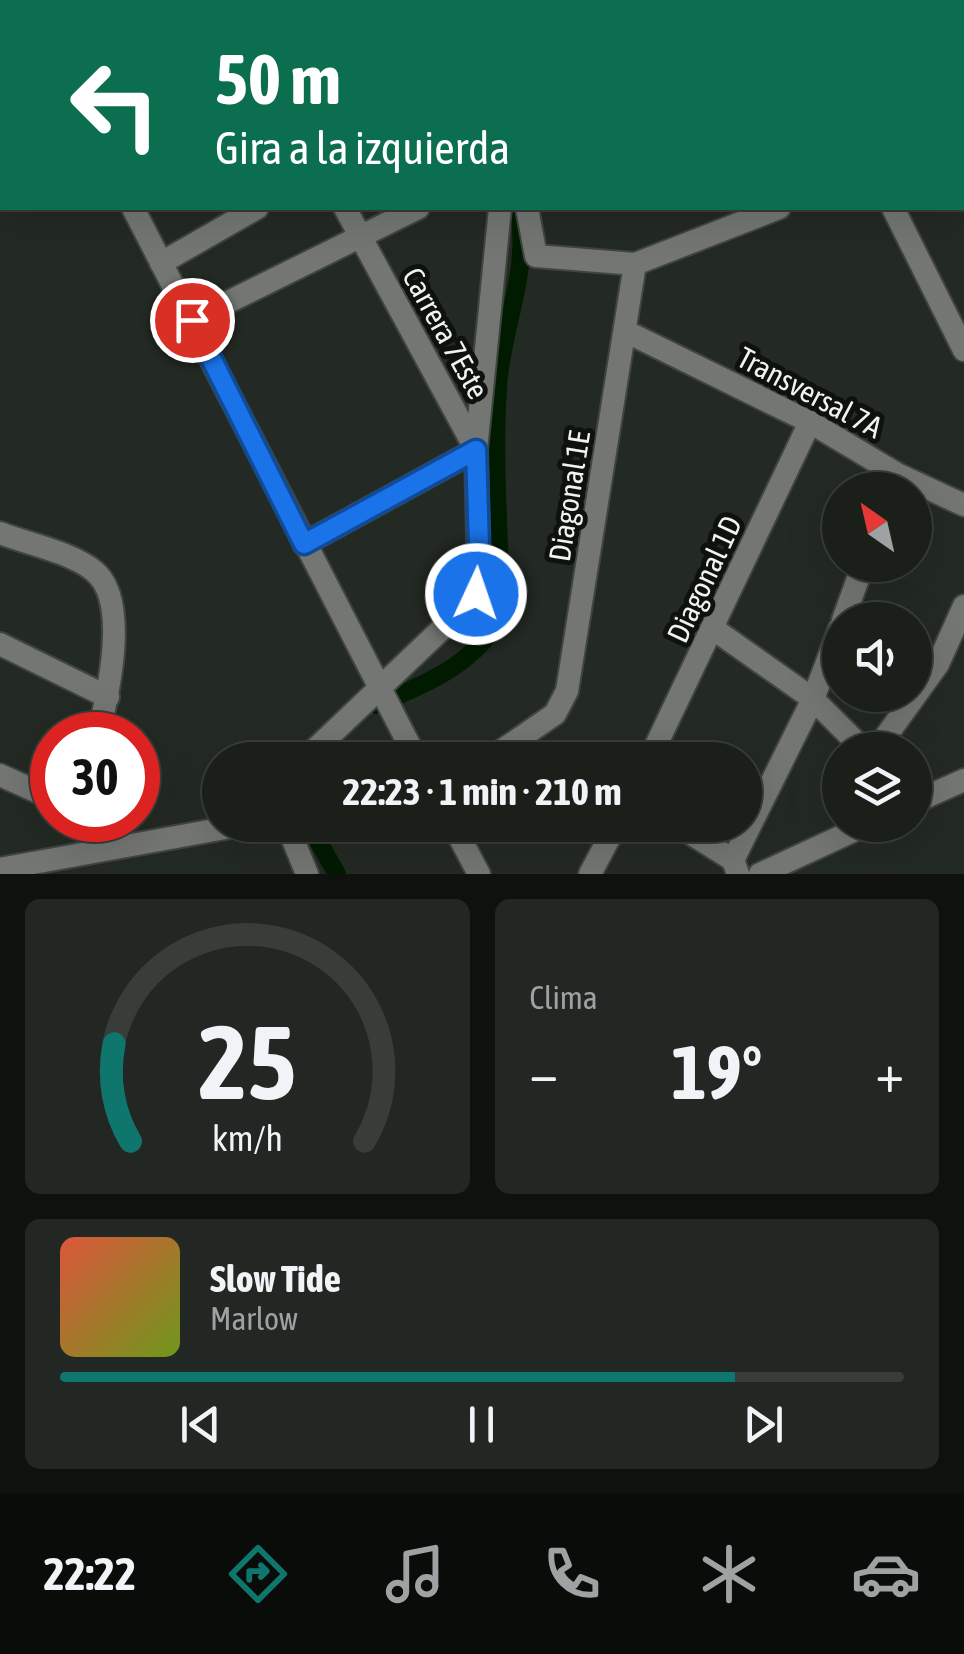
<!DOCTYPE html>
<html lang="es">
<head>
<meta charset="utf-8">
<style>
  :root { --surface:#1a1f1a; --page:#232723; --text:#f1f3f6; --muted:#9fa2a2; --line:#383d39; --accent:#0f766e }
  body { margin:0; font-family:"Asap Condensed",sans-serif; background:var(--page); color:var(--text); height:100vh; display:flex; flex-direction:column; font-size:38px; white-space:nowrap }
  * { box-sizing:border-box; margin:0 }
  p { font-size:32px; color:var(--muted) }
  .icon { flex:none; width:55px; height:55px; fill:none; stroke:currentColor; stroke-width:2; stroke-linecap:round; stroke-linejoin:round }
  .map { position:relative; height:874px; overflow:hidden }
  .sheet { display:flex; flex-direction:column; gap:25px; padding:25px; background:#0e110e; flex:1 }
  .sheet>* { flex:none }
  .top-card { position:absolute; left:0px; top:0px; width:965px; height:210px; box-shadow:0 10px 40px #0002,0 0 0 2px var(--line); background:#0b6e4f; color:#fff; overflow:hidden }
  .needle { width:65px; rotate:326deg }
  .controls { position:absolute; left:822px; top:472px; display:grid; gap:20px }
  .controls a { display:grid; place-items:center; width:110px; height:110px; border-radius:50%; background:var(--surface); box-shadow:0 10px 40px #0002,0 0 0 2px var(--line); font-size:50px }
  .speed { position:absolute; left:30px; top:712px; display:flex; gap:20px; font-size:50px; font-weight:700; text-align:center }
  .speed>* { display:grid; place-content:center; width:130px; height:130px; border-radius:50%; background:var(--surface); box-shadow:0 10px 40px #0002,0 0 0 2px var(--line); line-height:1 }
  .speed .limit { border:15px solid #d22; background:#fff; color:#111 }
  .pin { position:absolute; display:grid; place-items:center; width:85px; height:85px; color:#fff; margin:-42px; border:5px solid #fff; border-radius:50%; box-shadow:0 2px 10px #0007 }
  .me { position:absolute; width:110px; margin:-55px; rotate:3deg; stroke-linejoin:round; filter:drop-shadow(0 0 8px #0008) }
  .turn { display:flex; align-items:center; gap:35px; height:210px; padding:0 50px; font-size:45px }
  .turn .icon { width:130px; height:130px; stroke-width:2.5 }
  .turn b { display:block; font-size:70px; line-height:85px }
  .big { font-size:75px; font-weight:700; line-height:1.1 }
  .sheet .tile { flex:1; display:flex; flex-direction:column; justify-content:center; gap:15px; min-width:0; padding:0 35px; border-radius:15px; background:var(--page) }
  .sheet .dial { align-items:center; gap:0 }
  .dial svg { height:260px; overflow:visible; fill:none; stroke:var(--line); stroke-width:7; stroke-linecap:round; text-anchor:middle }
  .dial text { fill:var(--text); stroke:none }
  .song { display:flex; align-items:center; gap:30px }
  .cover { width:120px; height:120px; border-radius:15px; background:linear-gradient(135deg,hsl(10 70% 55%),hsl(80 70% 35%)) }
  .played { height:10px; border-radius:5px; background:linear-gradient(90deg,var(--accent) 80%,var(--line) 80%) }
  .keys { display:flex; justify-content:space-around; direction:ltr }
  .heat { display:flex; justify-content:space-between; align-items:center; font-size:55px; direction:ltr }
  .sheet .tiles { flex:1; display:grid; gap:25px; grid-template-columns:1fr 1fr }
  .tile:last-child { grid-column:span 2 }
  .trip { position:absolute; left:202px; top:742px; width:560px; height:100px; border-radius:50px; background:var(--surface); box-shadow:0 10px 40px #0002,0 0 0 2px var(--line); font-weight:700; line-height:100px; text-align:center }
  .tab-bar { display:flex; height:160px; justify-content:space-around; align-items:center; background:#0a0c0a; color:var(--muted) }
  .tab-bar .icon { width:70px; height:70px }
  .tab-bar .on { color:var(--accent) }
  .tab-bar b { font-size:45px; color:var(--text) }
  .map>svg:first-child { display:block }
  .lines { fill:none; stroke-linecap:round; stroke-linejoin:round }
  .canal { stroke:#001b00; stroke-width:18 }
  .minor-casing { stroke:#404540; stroke-width:26 }
  .minor { stroke:#737673; stroke-width:22 }
  .route-casing { stroke:#114b97; stroke-width:25 }
  .route { stroke:#1a73e8; stroke-width:18 }
  .labels { text-anchor:middle; dominant-baseline:central; stroke-width:10; stroke-linejoin:round; paint-order:stroke }
  .street-label { font-size:30px; fill:#f0f4f0; stroke:#0e110e }
</style>
</head>
<body>
<div class="map">
<svg width="964" height="874" viewBox="0 0 964 874">
  <rect width="100%" height="100%" fill="#232923"/>
  <g class="lines">
    <g class="canal">
      <path d="M569,2L573,0"/>
      <path d="M377,705C428,682 471,667 501,617C500,540 493,462 498,386C502,328 530,271 519,212"/>
      <path d="M309,825L337,874"/>
    </g>
    <g class="minor-casing">
      <g id="minor">
        <path d="M29,0L31,2"/>
        <path d="M243,0L244,2"/>
        <path d="M415,0L416,2"/>
        <path d="M792,0L793,2"/>
        <path d="M363,2L368,0"/>
        <path d="M849,2L854,0"/>
        <path d="M962,6L964,10"/>
        <path d="M962,135H964"/>
        <path d="M133,208L417,760"/>
        <path d="M527,208L536,256L635,264L779,208"/>
        <path d="M893,208L964,350"/>
        <path d="M161,263L257,208"/>
        <path d="M192,320L418,208"/>
        <path d="M627,332L810,422L897,474L964,505"/>
        <path d="M0,533C28,544 71,552 94,571C130,600 108,695 98,735"/>
        <path d="M304,544L476,450L500,208"/>
        <path d="M843,620L863,565"/>
        <path d="M715,630L813,699L864,750"/>
        <path d="M0,644L108,697"/>
        <path d="M876,750L938,664L964,606"/>
        <path d="M304,760L467,605L476,594L479,577L476,450L345,208"/>
        <path d="M488,760L555,714L567,691L635,264"/>
        <path d="M649,760L810,422"/>
        <path d="M0,775L40,793L52,792"/>
        <path d="M915,802L964,780"/>
        <path d="M287,825L307,874"/>
        <path d="M453,825L479,874"/>
        <path d="M677,825L733,860"/>
        <path d="M0,869L242,825"/>
        <path d="M590,874L616,825"/>
        <path d="M738,874L733,860L813,699L840,628"/>
        <path d="M760,874L866,825"/>
      </g>
    </g>
    <use href="#minor" class="minor"/>
  </g>
  <g class="lines">
    <g class="route-casing">
      <path id="route" d="M192,320L304,544L476,450L480,577L476,594"/>
    </g>
    <use href="#route" class="route"/>
  </g>
  <g class="labels">
    <g class="street-label">
      <text transform="translate(446 333) rotate(61)">Carrera 7Este</text>
      <text transform="translate(810 392) rotate(28)">Transversal 7A</text>
      <text transform="translate(569 496) rotate(-81)">Diagonal 1E</text>
      <text transform="translate(704 579) rotate(-65)">Diagonal 1D</text>
    </g>
  </g>
</svg>
<div class="controls">
<a><svg class="needle" viewBox="-14 -14 28 28"><path d="M0-13l5 13h-10z" fill="#e53935"/><path d="M0 13l5-13h-10z" fill="#9fa2a2"/></svg></a>
<a><svg class="icon" aria-label="sound" viewBox="0 0 24 24"><path d="M4 9h4l5-4v14l-5-4H4zM17 9q2 3 0 6"/></svg></a>
<a><svg class="icon" aria-label="layers" viewBox="0 0 24 24"><path d="M12 4l9 5-9 5-9-5zM3 14l9 5 9-5"/></svg></a>
</div>
<div class="speed"><div class="limit">30</div></div>
<div class="pin" style="left:192px;top:320px;background:#d93025"><svg class="icon" aria-label="arrive" viewBox="0 0 24 24"><path d="M6 21V4h12l-3 4 3 4H6"/></svg></div>
<svg class="me" style="left:476px;top:594px" viewBox="-20 -20 40 40"><circle r="17" fill="#1a73e8" stroke="#fff" stroke-width="3"/><path d="M0-11L8 9 0 5-8 9z" fill="#fff"/></svg>
<div class="trip">22:23 · 1 min · 210 m</div>
<div class="top-card">
<div class="turn"><svg class="icon" aria-label="left" viewBox="0 0 24 24"><path d="M17 20v-9H6M10 6l-5 5 5 5"/></svg><div><b>50 m</b>Gira a la izquierda</div></div>
</div>
</div>
<section class="sheet">
<div class="tiles">
<div class="tile dial"><svg viewBox="0 0 100 80">
<path d="M14 69A42 42 0 1 1 86 69"/>
<path d="M14 69A42 42 0 0 1 9 39" stroke="#0f766e"/>
<text x="50" y="56" font-size="32" font-weight="700">25</text>
<text x="50" y="72" font-size="11">km/h</text>
</svg></div>
<div class="tile"><p>Clima</p>
<div class="heat"><a>−</a><b class="big">19°</b><a>+</a></div>
</div>
<div class="tile">
<div class="song"><i class="cover"></i><div><b>Slow Tide</b><p>Marlow</p></div></div>
<div class="played"></div>
<div class="keys"><svg class="icon" aria-label="previous" viewBox="0 0 24 24"><path d="M18 5L8 12l10 7zM5 5v14"/></svg><svg class="icon" aria-label="pause" viewBox="0 0 24 24"><path d="M8 5v14M16 5v14"/></svg><svg class="icon" aria-label="next" viewBox="0 0 24 24"><path d="M6 5l10 7-10 7zM19 5v14"/></svg></div>
</div>
</div>
</section>
<nav class="tab-bar">
<b>22:22</b>
<svg class="icon on" aria-label="directions" viewBox="0 0 24 24"><path d="M12 3l9 9-9 9-9-9zM9 14v-3h6M13 9l2 2-2 2"/></svg>
<svg class="icon" aria-label="music" viewBox="0 0 24 24"><path d="M9 18V5l10-2v13"/><circle cx="6" cy="18" r="3"/><circle cx="16" cy="16" r="3"/></svg>
<svg class="icon" aria-label="phone" viewBox="0 0 24 24"><path d="M5 4h4l2 5-3 2q2 4 5 5l2-3 5 2v4C11 20 4 13 5 4z"/></svg>
<svg class="icon" aria-label="climate" viewBox="0 0 24 24"><path d="M12 3v18M4 7l16 10M4 17L20 7"/></svg>
<svg class="icon" aria-label="car" viewBox="0 0 24 24"><path d="M5 17H2v-5l4-1 3-4h7l3 4 3 1v5h-3M9 17h6M6 11h13"/><circle cx="7" cy="17" r="2"/><circle cx="17" cy="17" r="2"/></svg>
</nav>
</body>
</html>
